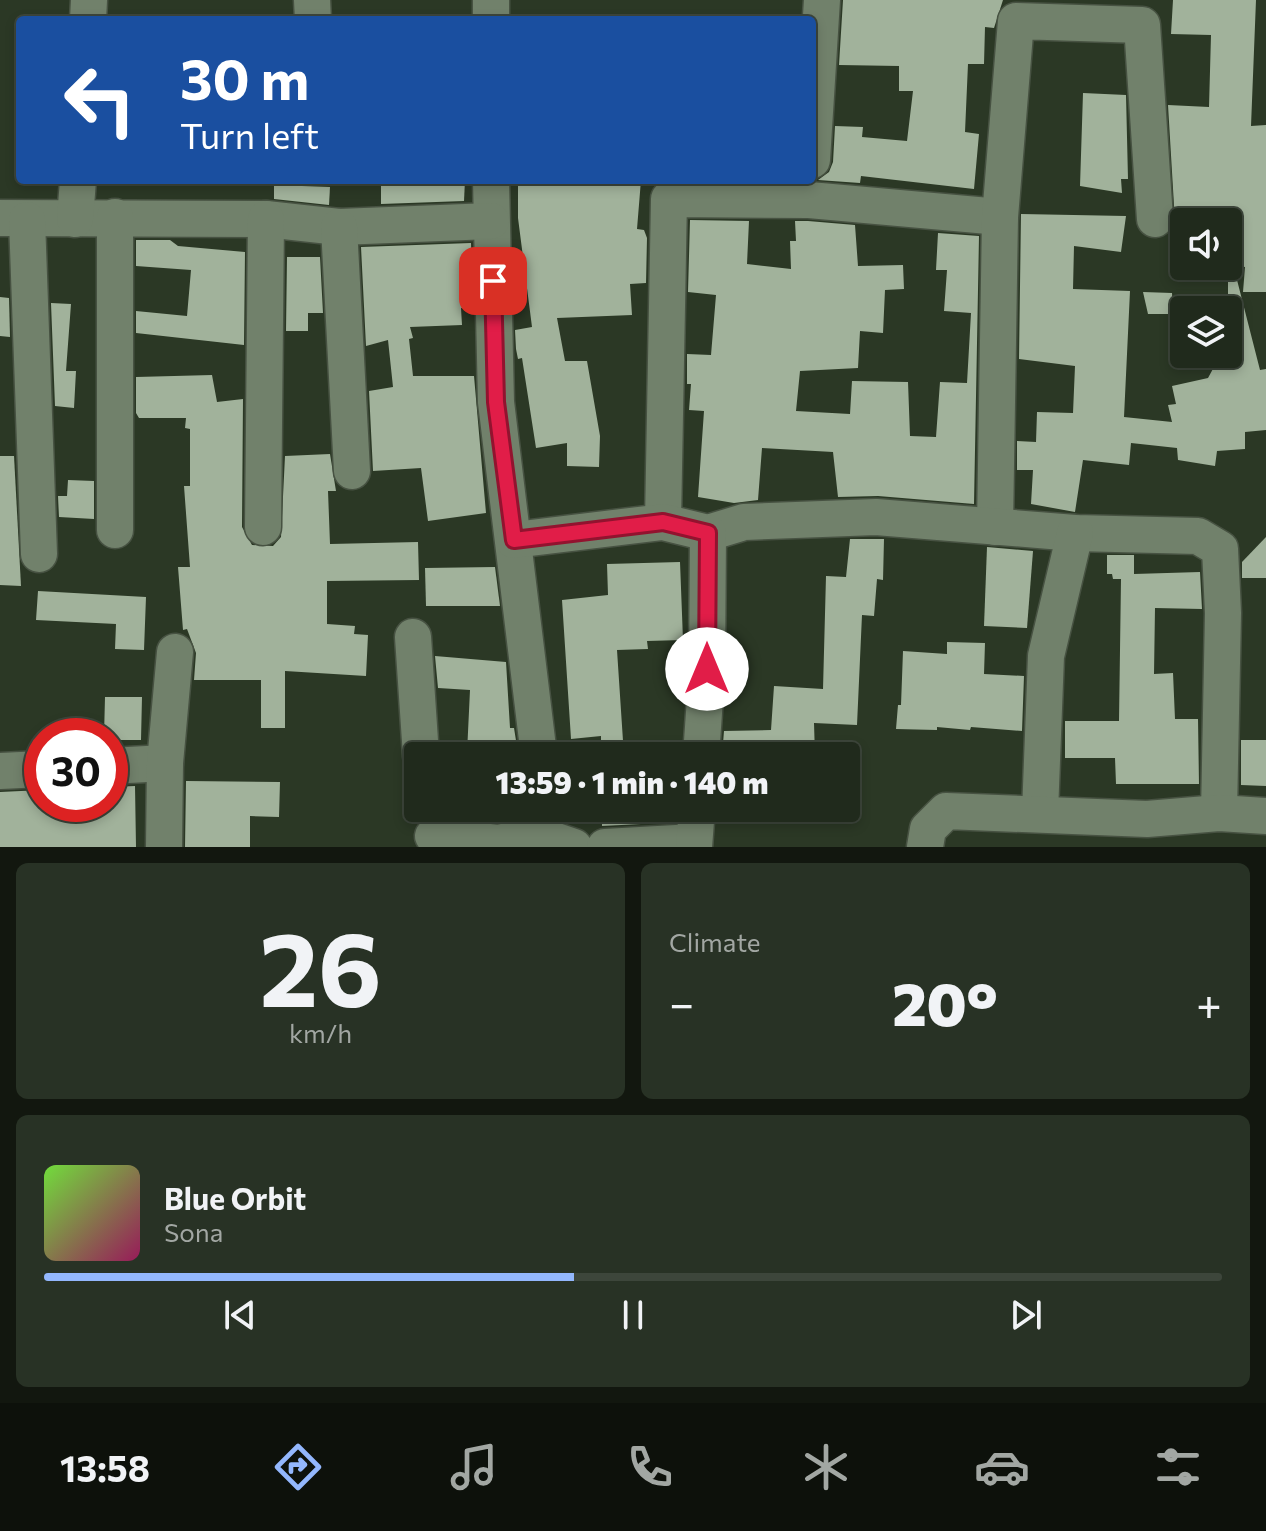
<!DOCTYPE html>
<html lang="en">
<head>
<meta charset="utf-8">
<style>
  :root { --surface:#202a1c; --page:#283225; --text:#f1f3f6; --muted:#a2a7a3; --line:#3d463b; --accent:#93b7fd }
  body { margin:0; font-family:Commissioner,sans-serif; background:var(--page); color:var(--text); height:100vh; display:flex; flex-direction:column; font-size:30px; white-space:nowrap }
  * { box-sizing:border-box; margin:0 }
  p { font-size:26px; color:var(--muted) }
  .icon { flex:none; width:44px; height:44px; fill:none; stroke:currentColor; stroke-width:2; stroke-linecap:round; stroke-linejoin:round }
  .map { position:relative; height:847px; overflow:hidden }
  .details { display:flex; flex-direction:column; gap:16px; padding:16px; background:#12170f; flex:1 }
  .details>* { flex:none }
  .hud { position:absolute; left:16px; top:16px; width:800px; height:168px; border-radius:8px; box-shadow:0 4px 12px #0003,0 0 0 2px var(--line); background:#1a4fa0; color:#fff; overflow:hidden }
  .buttons { position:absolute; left:1170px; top:208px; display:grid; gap:16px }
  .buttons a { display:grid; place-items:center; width:72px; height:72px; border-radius:8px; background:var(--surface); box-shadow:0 4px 12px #0003,0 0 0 2px var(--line); font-size:40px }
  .speed { position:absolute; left:24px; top:718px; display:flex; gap:16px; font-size:40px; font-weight:700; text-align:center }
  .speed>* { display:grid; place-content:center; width:104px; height:104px; border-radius:50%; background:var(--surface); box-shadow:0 4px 12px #0003,0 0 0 2px var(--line); line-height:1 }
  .speed .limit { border:12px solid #d22; background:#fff; color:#111 }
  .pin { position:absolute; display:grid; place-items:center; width:68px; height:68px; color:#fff; margin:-34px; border-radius:16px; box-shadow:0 4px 12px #0006 }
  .me { position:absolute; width:88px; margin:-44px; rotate:0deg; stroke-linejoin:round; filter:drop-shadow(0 0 6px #0008) }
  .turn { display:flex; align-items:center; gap:28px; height:168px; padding:0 32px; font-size:36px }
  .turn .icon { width:104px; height:104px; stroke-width:2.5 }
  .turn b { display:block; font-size:56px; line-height:68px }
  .big { font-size:60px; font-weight:800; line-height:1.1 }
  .details .widget { flex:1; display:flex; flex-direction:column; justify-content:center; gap:12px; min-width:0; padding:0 28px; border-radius:12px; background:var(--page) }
  .details .dial { align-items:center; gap:0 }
  .dial b { font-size:104px; line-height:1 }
  .song { display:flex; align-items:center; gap:24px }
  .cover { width:96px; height:96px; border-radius:12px; background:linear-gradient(135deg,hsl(100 70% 55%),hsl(330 70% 35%)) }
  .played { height:8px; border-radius:4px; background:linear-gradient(90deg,var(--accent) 45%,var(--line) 45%) }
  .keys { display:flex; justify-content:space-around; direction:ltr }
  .heat { display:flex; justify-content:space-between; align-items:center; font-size:44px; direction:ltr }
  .details .tiles { flex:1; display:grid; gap:16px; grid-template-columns:1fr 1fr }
  .widget:last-child { grid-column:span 2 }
  .trip { position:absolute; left:404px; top:742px; width:456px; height:80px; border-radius:8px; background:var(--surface); box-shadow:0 4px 12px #0003,0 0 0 2px var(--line); font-weight:800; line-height:80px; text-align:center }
  .dock { display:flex; height:128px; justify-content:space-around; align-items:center; background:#0d110b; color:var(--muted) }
  .dock .icon { width:56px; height:56px }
  .dock .current { color:var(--accent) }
  .dock b { font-size:36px; color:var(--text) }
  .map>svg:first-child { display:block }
  .building { fill:#a1b29b }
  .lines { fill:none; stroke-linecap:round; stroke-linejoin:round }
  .minor-casing { stroke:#475242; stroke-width:39 }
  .minor { stroke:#71816b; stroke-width:36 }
  .route-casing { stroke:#92132f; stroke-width:20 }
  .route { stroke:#e11d48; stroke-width:14 }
</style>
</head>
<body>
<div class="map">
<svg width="1266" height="847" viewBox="0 0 1266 847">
  <rect width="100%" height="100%" fill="#2b3825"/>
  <g class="building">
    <path d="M843,0H1003L994,28L985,27L984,64H968L965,132L979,134L974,189L861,176L860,183L818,180L829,172L833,162L835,126L863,127L862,137L907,141L913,91H899V66L839,65Z"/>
    <path d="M1173,0H1256L1251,126L1266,125V292H1243L1245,267L1231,265L1228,222H1175L1168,105L1209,107L1211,35L1171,34Z"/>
    <path d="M1083,93L1126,95L1128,179H1121L1122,193L1080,186Z"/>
    <path d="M381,180H465L464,201L381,204Z"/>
    <path d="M613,180H641L637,229L644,230L647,238L646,283L630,284L632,315L557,318L565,361H587L600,436L599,467L567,466V443L536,448L522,358L518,359L516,349L515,330L532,327L518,218V185H612Z"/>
    <path d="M274,185L330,187L329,205L274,199Z"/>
    <path d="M1021,214L1126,216L1121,252L1074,246L1073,289L1130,291L1124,417L1172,422L1168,405L1176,404L1172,386L1208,378L1221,354H1228V276H1236L1260,370L1266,369V430L1245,432V449L1217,451L1215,466L1178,460L1177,448L1131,443L1129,465L1083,460L1075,512L1031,504L1033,470H1017V441L1036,442L1037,412L1073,413L1075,366L1019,359Z"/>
    <path d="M690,220L749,221L747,264L791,269L790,241H796L795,221H808L855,225L858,266L903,265L904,289L885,290L883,333L860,331L858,368L800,371L796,411L850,414L852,381L908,382L910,436L936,437L940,382L967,383L971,313L944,311L947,270H936L938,233L979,236L974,504L878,496L838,497L833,452L762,448L758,500L734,503L698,497L704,411L689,410L691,384H687V354L711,355L716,295L688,292Z"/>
    <path d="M136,240H170L178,246L245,252L244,345L136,333V311L187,316L191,270L136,266Z"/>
    <path d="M471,243L473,309L461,308L462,325L410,327L413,338L409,339L413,376H474L486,513L428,521L421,468L373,471L369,391L393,387L388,340L366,346L361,247Z"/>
    <path d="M287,257H320L323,313H308V331H286Z"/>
    <path d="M1143,292L1172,293L1173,314H1148Z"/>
    <path d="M0,297L9,298L10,337L0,336Z"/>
    <path d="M51,303L71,304L66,371H76L74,408L55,406Z"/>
    <path d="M212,375L217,402L243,399L242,527L252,545L273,546L281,537L285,456L330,454L336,491H328L330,544L418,542L419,580L327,581V624L355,626L354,634L368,635L366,676L285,671V728H261V680H194L196,653L187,629L183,630L178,567H190L184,486H190V429L185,428L186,418H139L136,413V377Z"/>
    <path d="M0,456H14L21,586L0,585Z"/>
    <path d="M68,480L94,481V519L59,517L58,496H67Z"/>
    <path d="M1266,537V578H1242V562Z"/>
    <path d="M850,539H884L883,580L877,579L874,616L862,615L857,725L814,723L815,756H722L724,731L771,730L774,686L823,689L826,576L846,577Z"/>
    <path d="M987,547L1033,551L1027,628L984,626Z"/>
    <path d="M1107,555H1134V574L1200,572L1202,609L1155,608L1154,674L1173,673L1175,719H1198L1199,784H1116L1115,758H1065V721H1119L1121,579H1113L1112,574H1107Z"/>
    <path d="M680,562L683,640L647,641L648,649L617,650L624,756H601V736L571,739L562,600L608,595L607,564Z"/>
    <path d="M495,567L500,606H426L425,568Z"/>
    <path d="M38,591L146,597L144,650L115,649L116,624L36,620Z"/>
    <path d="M947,642L985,643L984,674L1024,676L1022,731L971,727L970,730L937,727V730L896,729L898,705H901L903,651L947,654Z"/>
    <path d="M435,656L506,662L510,728H514L518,753H467L470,690L438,688Z"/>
    <path d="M105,697H142L141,740H110V736H104Z"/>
    <path d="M1241,740H1266V786L1241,785Z"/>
    <path d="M186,781L280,782L279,817L250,816V847H185Z"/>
    <path d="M135,786L136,847H0V792L42,790V804H110V787Z"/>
    <path d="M602,808H641V824L602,826Z"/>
  </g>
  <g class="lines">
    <g class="minor-casing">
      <g id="minor">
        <path d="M312,0L313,20"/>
        <path d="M88,20L89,0"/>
        <path d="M491,20V0"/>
        <path d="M812,160L822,0"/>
        <path d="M491,180L496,402L539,756"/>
        <path d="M0,218L266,219L339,227L491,221"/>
        <path d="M75,219L78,180"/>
        <path d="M27,220L39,554"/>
        <path d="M339,227L352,471"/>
        <path d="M663,522L669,199L809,200L1000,217"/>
        <path d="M263,527L266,219"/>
        <path d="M995,527L1000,217L1016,21L1142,25L1155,219"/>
        <path d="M115,530V217"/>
        <path d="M514,540L663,522L708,533L744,522L876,517L1075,533L1198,536L1220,549L1223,613L1219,813"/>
        <path d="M413,637L421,756"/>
        <path d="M701,756L707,669L708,533"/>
        <path d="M110,766L165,763"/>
        <path d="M0,771L42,769"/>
        <path d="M1040,813L1046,656L1075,533"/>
        <path d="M433,836L498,843L539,835L574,847"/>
        <path d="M164,847L165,763L175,652"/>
        <path d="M605,847L694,842"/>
        <path d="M694,847L697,808"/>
        <path d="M925,847L928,829L946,811L1147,819L1219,813L1266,816"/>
      </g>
    </g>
    <use href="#minor" class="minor"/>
  </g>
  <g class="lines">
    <g class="route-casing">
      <path id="route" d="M493,281L496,402L514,540L663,522L708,533L707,669"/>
    </g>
    <use href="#route" class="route"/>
  </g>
</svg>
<div class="buttons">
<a><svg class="icon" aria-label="sound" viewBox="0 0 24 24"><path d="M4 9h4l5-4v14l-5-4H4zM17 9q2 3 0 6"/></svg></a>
<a><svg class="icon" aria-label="layers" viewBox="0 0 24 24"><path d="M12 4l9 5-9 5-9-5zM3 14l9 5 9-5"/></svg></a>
</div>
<div class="speed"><div class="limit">30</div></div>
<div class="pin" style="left:493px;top:281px;background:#d93025"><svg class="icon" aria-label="arrive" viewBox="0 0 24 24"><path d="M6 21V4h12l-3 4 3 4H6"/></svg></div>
<svg class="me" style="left:707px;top:669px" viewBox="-20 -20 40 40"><circle r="19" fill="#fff"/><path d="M0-13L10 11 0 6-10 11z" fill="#e11d48"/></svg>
<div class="trip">13:59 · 1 min · 140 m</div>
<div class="hud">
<div class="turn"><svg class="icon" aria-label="left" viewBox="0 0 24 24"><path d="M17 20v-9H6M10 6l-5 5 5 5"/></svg><div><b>30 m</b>Turn left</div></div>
</div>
</div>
<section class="details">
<div class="tiles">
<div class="widget dial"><b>26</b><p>km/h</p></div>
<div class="widget"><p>Climate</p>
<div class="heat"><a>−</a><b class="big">20°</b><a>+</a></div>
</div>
<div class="widget">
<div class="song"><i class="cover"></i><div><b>Blue Orbit</b><p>Sona</p></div></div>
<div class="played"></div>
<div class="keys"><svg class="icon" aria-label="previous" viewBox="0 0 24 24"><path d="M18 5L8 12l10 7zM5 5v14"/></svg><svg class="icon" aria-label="pause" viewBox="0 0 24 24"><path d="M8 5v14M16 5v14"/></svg><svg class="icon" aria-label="next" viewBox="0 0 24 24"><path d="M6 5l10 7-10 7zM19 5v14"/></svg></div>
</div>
</div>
</section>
<nav class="dock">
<b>13:58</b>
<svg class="icon current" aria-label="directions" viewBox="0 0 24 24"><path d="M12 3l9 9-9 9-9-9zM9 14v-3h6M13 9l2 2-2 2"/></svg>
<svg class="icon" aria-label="music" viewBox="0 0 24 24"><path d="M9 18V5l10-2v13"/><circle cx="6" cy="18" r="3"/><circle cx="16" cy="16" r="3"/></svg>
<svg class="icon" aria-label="phone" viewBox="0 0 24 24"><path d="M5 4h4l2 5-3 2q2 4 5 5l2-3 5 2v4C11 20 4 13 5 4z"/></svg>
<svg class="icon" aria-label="climate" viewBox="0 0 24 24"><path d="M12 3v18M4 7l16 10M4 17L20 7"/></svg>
<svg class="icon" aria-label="car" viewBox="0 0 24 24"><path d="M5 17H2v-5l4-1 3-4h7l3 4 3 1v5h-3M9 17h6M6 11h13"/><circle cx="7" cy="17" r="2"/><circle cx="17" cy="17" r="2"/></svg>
<svg class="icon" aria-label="filters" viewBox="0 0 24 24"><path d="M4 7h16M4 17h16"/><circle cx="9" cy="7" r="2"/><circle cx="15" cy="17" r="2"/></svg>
</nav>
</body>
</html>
